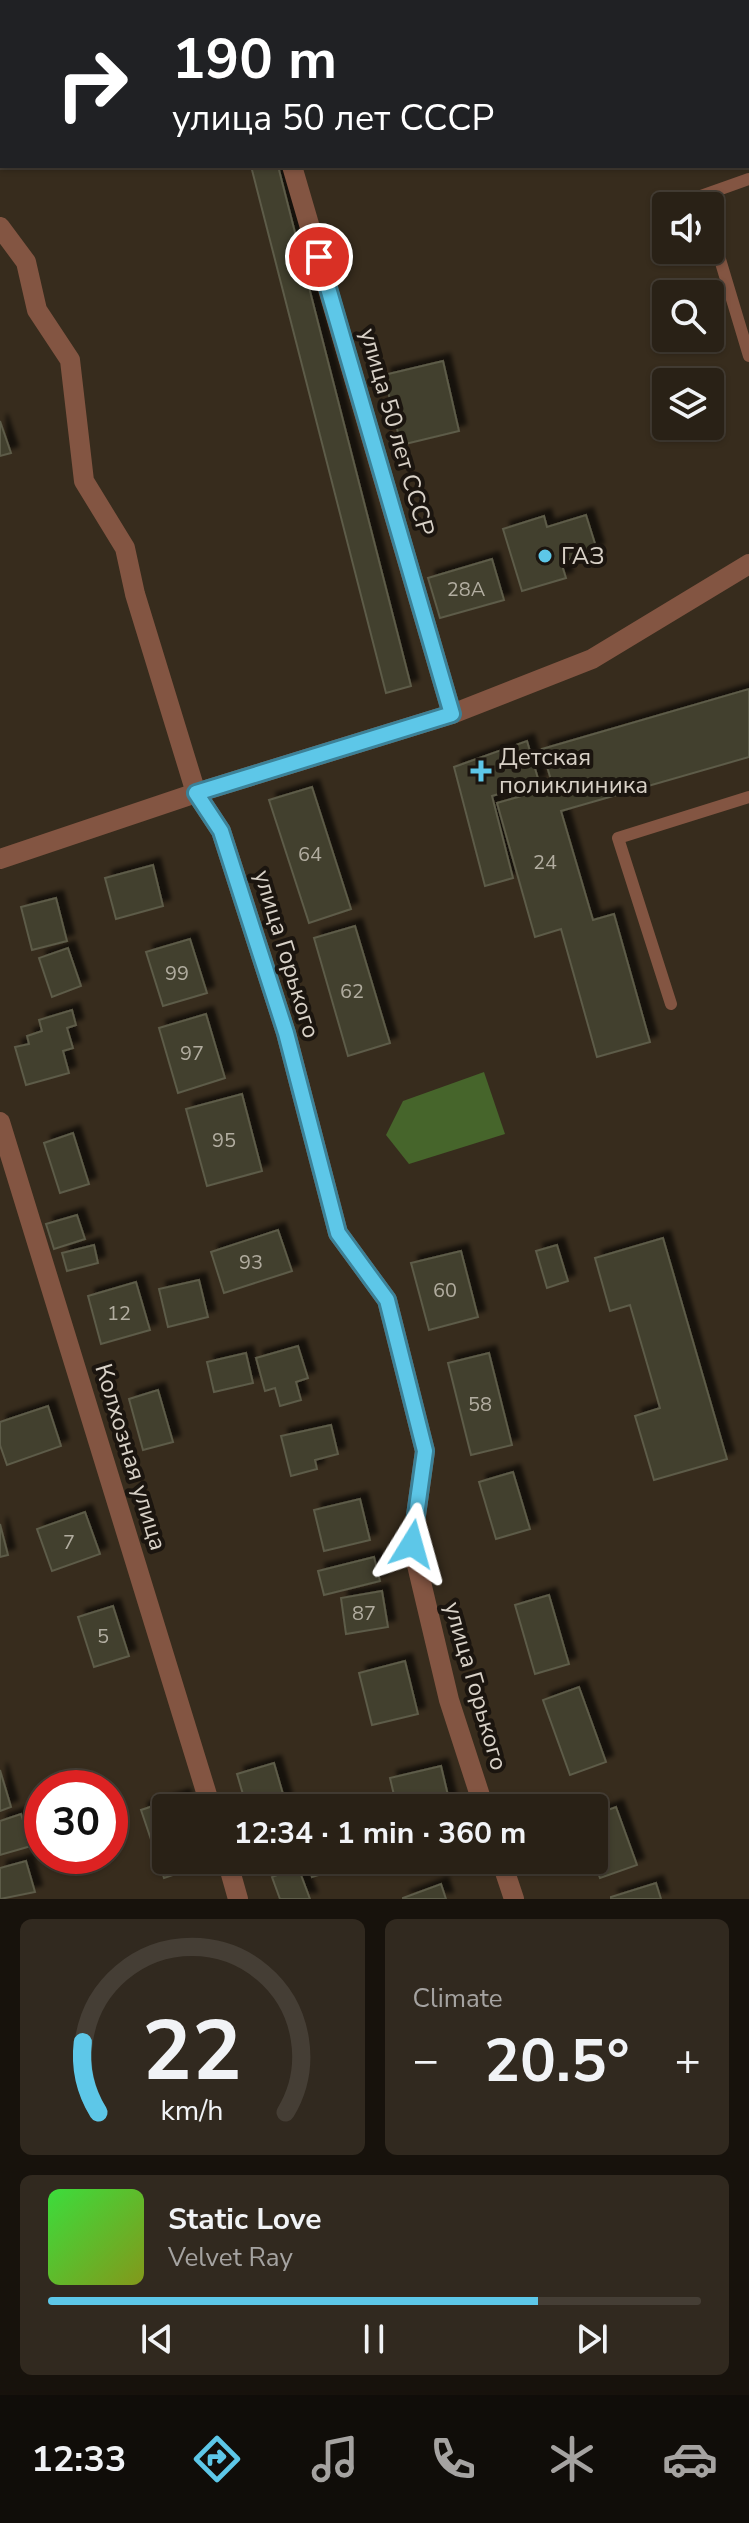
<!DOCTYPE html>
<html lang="en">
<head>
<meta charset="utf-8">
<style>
  :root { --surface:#292116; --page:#31291f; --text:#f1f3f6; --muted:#a5a3a1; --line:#453e35; --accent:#5dc7e8 }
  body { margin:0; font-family:"Nunito Sans",sans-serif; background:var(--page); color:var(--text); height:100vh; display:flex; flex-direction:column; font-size:30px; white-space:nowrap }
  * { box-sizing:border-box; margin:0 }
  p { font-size:26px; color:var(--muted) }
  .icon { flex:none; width:44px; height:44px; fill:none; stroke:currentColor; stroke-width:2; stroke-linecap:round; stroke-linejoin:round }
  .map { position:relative; height:1899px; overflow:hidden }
  .side { display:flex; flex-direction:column; gap:20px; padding:20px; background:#17120c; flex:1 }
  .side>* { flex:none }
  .guide { position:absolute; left:0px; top:0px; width:750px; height:168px; box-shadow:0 2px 6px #0004,0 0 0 2px var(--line); background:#202124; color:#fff; overflow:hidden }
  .buttons { position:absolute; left:652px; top:192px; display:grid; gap:16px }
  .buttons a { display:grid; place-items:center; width:72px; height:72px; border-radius:8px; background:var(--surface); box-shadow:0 2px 6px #0004,0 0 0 2px var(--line); font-size:40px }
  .speed { position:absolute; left:24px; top:1770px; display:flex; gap:16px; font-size:40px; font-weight:700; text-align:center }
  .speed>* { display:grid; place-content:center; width:104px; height:104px; border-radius:50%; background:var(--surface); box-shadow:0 2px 6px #0004,0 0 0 2px var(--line); line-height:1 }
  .speed .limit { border:12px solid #d22; background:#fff; color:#111 }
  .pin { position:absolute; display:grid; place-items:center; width:68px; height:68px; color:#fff; margin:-34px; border:4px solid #fff; border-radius:50%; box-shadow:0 2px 8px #0007 }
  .me { position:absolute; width:88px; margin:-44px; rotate:8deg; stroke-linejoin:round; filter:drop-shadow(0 0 6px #0008) }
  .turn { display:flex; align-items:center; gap:28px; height:168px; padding:0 40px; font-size:36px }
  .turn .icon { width:104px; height:104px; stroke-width:2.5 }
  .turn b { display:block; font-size:56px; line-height:68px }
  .big { font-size:60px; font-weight:700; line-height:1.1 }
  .side .card { flex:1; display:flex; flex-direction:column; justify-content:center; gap:12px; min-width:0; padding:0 28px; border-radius:12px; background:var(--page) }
  .side .dial { align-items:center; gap:0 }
  .dial svg { height:208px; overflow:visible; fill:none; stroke:var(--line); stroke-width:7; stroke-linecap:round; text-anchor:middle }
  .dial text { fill:var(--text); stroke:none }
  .song { display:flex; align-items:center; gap:24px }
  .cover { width:96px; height:96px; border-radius:12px; background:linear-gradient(135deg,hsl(120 70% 55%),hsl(70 70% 35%)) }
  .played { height:8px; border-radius:4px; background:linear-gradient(90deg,var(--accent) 75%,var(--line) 75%) }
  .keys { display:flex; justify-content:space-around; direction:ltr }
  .heat { display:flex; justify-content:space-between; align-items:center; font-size:44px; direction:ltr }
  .side .tiles { flex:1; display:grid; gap:20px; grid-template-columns:1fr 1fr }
  .card:last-child { grid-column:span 2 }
  .trip { position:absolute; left:152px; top:1794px; width:456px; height:80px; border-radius:8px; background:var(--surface); box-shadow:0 2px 6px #0004,0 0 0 2px var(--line); font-weight:700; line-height:80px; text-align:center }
  .tabs { display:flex; height:128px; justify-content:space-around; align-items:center; background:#100d09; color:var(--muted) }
  .tabs .icon { width:56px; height:56px }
  .tabs .current { color:var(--accent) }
  .tabs b { font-size:36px; color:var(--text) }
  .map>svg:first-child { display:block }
  .water { fill:#46652b }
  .building { fill:#42402d; stroke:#5d5b48; stroke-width:2; filter:url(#shadow) }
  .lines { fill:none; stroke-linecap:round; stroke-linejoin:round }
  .lane { stroke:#835542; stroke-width:12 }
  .street { stroke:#835542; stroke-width:20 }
  .route-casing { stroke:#3c8197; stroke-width:20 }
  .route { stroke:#5dc7e8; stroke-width:14 }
  .poi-dot { fill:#5dc7e8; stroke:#1b150f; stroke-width:3 }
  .labels { text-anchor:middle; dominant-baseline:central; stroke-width:8; stroke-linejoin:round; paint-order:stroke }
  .number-label { font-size:20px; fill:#b2ada0 }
  .street-label { font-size:24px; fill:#d8d1c7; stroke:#1b150f }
  .poi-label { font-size:24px; fill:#d8d1c7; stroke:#1b150f; text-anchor:start }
</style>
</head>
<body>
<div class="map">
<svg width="749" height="1899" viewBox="0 0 749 1899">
  <defs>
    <filter id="shadow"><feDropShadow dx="7" dy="-7" stdDeviation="2" flood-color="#0009"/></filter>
  </defs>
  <rect width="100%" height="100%" fill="#372c1d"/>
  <path class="water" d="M484,1072L505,1134L409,1164L386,1135L403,1101Z"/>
  <g class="building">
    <path d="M734,0H749V51L748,2Z"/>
    <path d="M251,166H278L411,686L386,693Z"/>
    <path d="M443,361L459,431L401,445L384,375Z"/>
    <path d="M0,421L11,453L0,456Z"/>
    <path d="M586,515L597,550L561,562L566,578L522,591L503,529L544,516L547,527Z"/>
    <path d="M492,559L504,600L440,618L428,578Z"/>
    <path d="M749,689V757L561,811L593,920L614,914L650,1042L597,1057L561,929L535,937L497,803L553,787L542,749Z"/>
    <path d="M527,741L539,782L492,796L513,878L485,886L454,767Z"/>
    <path d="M312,787L351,909L309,923L269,800Z"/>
    <path d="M153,865L163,906L116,919L105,878Z"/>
    <path d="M56,898L67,941L32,950L21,907Z"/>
    <path d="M355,926L390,1043L348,1056L314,938Z"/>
    <path d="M190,939L207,993L163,1006L146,952Z"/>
    <path d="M68,948L81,986L52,997L39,958Z"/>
    <path d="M72,1010L76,1025L67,1028L73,1048L63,1051L69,1073L26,1085L15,1047L29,1044L27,1036L42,1031L39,1020Z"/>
    <path d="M206,1014L225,1078L178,1093L159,1028Z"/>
    <path d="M242,1094L262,1171L207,1186L186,1109Z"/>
    <path d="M73,1133L89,1184L60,1193L44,1143Z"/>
    <path d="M77,1215L85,1239L54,1249L46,1224Z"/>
    <path d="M278,1230L292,1271L224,1293L211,1252Z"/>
    <path d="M663,1238L727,1459L654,1480L635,1416L660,1408L630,1305L610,1311L595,1258Z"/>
    <path d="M94,1245L98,1263L67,1271L62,1253Z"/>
    <path d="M557,1245L568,1281L547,1288L536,1251Z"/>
    <path d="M461,1251L478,1317L429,1330L411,1263Z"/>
    <path d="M199,1280L208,1317L168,1327L159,1289Z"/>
    <path d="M136,1282L150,1330L101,1344L88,1296Z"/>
    <path d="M298,1346L308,1378L296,1382L301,1400L280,1406L275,1388L265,1391L256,1358Z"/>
    <path d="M246,1353L253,1383L214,1392L207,1362Z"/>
    <path d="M489,1353L512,1445L471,1455L448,1363Z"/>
    <path d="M158,1390L173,1442L143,1450L129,1399Z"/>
    <path d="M48,1406L61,1446L7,1465L0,1445V1422Z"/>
    <path d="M331,1425L338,1454L315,1460L317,1469L291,1476L281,1436Z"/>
    <path d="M513,1472L530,1529L496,1539L479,1482Z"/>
    <path d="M360,1499L370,1540L324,1551L314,1510Z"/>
    <path d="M85,1512L100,1554L52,1571L37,1529Z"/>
    <path d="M0,1524L8,1555L0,1557Z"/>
    <path d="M374,1557L380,1581L324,1595L318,1571Z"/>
    <path d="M382,1591L388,1627L346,1634L341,1598Z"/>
    <path d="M549,1595L569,1664L535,1674L515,1605Z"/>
    <path d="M113,1606L129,1656L94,1667L78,1617Z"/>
    <path d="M405,1661L418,1714L372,1725L359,1673Z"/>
    <path d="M579,1687L606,1762L570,1775L543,1700Z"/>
    <path d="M274,1763L287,1808H247L237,1774Z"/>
    <path d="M441,1766L451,1808H397L390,1778Z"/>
    <path d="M0,1770L11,1807L0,1811Z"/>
    <path d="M183,1796L187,1808H166V1860H204L206,1864L164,1878L141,1810Z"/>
    <path d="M616,1807L637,1865L600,1878L593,1860L594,1815Z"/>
    <path d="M21,1814L31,1846L0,1855V1821Z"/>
    <path d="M308,1860H332L335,1870L312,1877Z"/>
    <path d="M26,1861L35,1892L0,1899V1868Z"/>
    <path d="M298,1867L310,1899H280L272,1877Z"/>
    <path d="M656,1883L661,1899H611V1897Z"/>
    <path d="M441,1884L446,1899H403V1898Z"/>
  </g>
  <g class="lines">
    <g class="lane">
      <path d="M0,70L2,69"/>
      <path d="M704,206L701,196L749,179"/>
      <path d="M710,226L749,356"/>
      <path d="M671,1004L618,838L749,797"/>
    </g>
    <g class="street">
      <path d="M244,0V2"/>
      <path d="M292,166L452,714"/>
      <path d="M0,227L26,262L37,310L70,360L84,481L125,548L135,594L196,793L221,831L286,1033L338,1233L387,1300L425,1451L412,1544L449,1700L484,1808"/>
      <path d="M0,859L196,793L452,714L592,659L749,564"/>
      <path d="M0,1122L211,1808"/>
      <path d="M227,1860L238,1899"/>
      <path d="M501,1860L514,1899"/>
    </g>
  </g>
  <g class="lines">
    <g class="route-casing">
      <path id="route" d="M319,257L452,714L196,793L221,831L230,859L286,1033L338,1233L387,1300L425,1451L412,1544"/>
    </g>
    <use href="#route" class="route"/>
  </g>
  <g class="poi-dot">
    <circle cx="545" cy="556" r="8"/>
    <path d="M477 759h8v8h8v8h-8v8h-8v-8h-8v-8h8z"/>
  </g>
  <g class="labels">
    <g class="number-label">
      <text x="466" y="589">28А</text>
      <text x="310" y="854">64</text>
      <text x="545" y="862">24</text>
      <text x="177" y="973">99</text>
      <text x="352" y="991">62</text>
      <text x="192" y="1053">97</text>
      <text x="224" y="1140">95</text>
      <text x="251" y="1262">93</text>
      <text x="445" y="1290">60</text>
      <text x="119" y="1313">12</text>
      <text x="480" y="1404">58</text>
      <text x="69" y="1542">7</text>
      <text x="364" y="1613">87</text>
      <text x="103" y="1636">5</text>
    </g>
    <g class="street-label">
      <text transform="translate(397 432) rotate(74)">улица 50 лет СССР</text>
      <text transform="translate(287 954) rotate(73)">улица Горького</text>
      <text transform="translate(131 1457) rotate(73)">Колхозная улица</text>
      <text transform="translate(476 1686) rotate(74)">улица Горького</text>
    </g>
    <g class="poi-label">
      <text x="561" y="556">ГАЗ</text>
      <text x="499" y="757">Детская<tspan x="499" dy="28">поликлиника</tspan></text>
    </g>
  </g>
</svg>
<div class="buttons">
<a><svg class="icon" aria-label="sound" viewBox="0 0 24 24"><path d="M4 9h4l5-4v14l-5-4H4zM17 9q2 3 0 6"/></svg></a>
<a><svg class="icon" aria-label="search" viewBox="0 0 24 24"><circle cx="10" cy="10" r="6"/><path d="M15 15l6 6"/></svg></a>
<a><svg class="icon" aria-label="layers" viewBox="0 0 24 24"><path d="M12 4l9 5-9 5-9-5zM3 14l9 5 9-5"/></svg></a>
</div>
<div class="speed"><div class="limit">30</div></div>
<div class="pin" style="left:319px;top:257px;background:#d93025"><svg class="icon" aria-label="arrive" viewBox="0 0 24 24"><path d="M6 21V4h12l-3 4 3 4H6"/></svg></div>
<svg class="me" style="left:412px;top:1544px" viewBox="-20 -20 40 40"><path d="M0-17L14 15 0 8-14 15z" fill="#5dc7e8" stroke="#fff" stroke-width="4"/></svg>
<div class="trip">12:34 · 1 min · 360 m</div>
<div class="guide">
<div class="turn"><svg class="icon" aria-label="right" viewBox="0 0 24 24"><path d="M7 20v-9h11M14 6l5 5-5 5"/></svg><div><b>190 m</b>улица 50 лет СССР</div></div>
</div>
</div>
<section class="side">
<div class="tiles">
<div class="card dial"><svg viewBox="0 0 100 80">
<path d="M14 69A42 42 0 1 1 86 69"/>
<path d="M14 69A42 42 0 0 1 8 42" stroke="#5dc7e8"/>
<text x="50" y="56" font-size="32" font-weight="700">22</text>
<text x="50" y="72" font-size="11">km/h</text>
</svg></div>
<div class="card"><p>Climate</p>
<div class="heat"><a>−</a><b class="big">20.5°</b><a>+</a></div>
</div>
<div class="card">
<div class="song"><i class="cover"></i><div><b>Static Love</b><p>Velvet Ray</p></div></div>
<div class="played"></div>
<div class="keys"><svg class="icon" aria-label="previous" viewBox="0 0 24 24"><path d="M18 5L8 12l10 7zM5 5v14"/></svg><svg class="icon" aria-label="pause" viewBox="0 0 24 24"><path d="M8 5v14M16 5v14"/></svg><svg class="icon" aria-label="next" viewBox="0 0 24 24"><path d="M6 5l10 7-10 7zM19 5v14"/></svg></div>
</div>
</div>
</section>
<nav class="tabs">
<b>12:33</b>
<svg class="icon current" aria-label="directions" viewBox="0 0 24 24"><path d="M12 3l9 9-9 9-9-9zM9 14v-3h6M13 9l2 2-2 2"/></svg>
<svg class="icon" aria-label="music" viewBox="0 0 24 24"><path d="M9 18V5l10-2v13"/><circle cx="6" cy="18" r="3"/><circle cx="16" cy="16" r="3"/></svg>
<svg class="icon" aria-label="phone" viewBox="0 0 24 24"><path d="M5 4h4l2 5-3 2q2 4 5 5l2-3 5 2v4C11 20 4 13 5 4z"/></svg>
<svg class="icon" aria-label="climate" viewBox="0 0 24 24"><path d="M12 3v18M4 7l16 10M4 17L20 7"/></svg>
<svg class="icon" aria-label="car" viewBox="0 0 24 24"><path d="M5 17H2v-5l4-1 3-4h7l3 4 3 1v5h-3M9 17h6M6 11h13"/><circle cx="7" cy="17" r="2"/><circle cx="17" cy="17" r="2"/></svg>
</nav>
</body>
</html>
